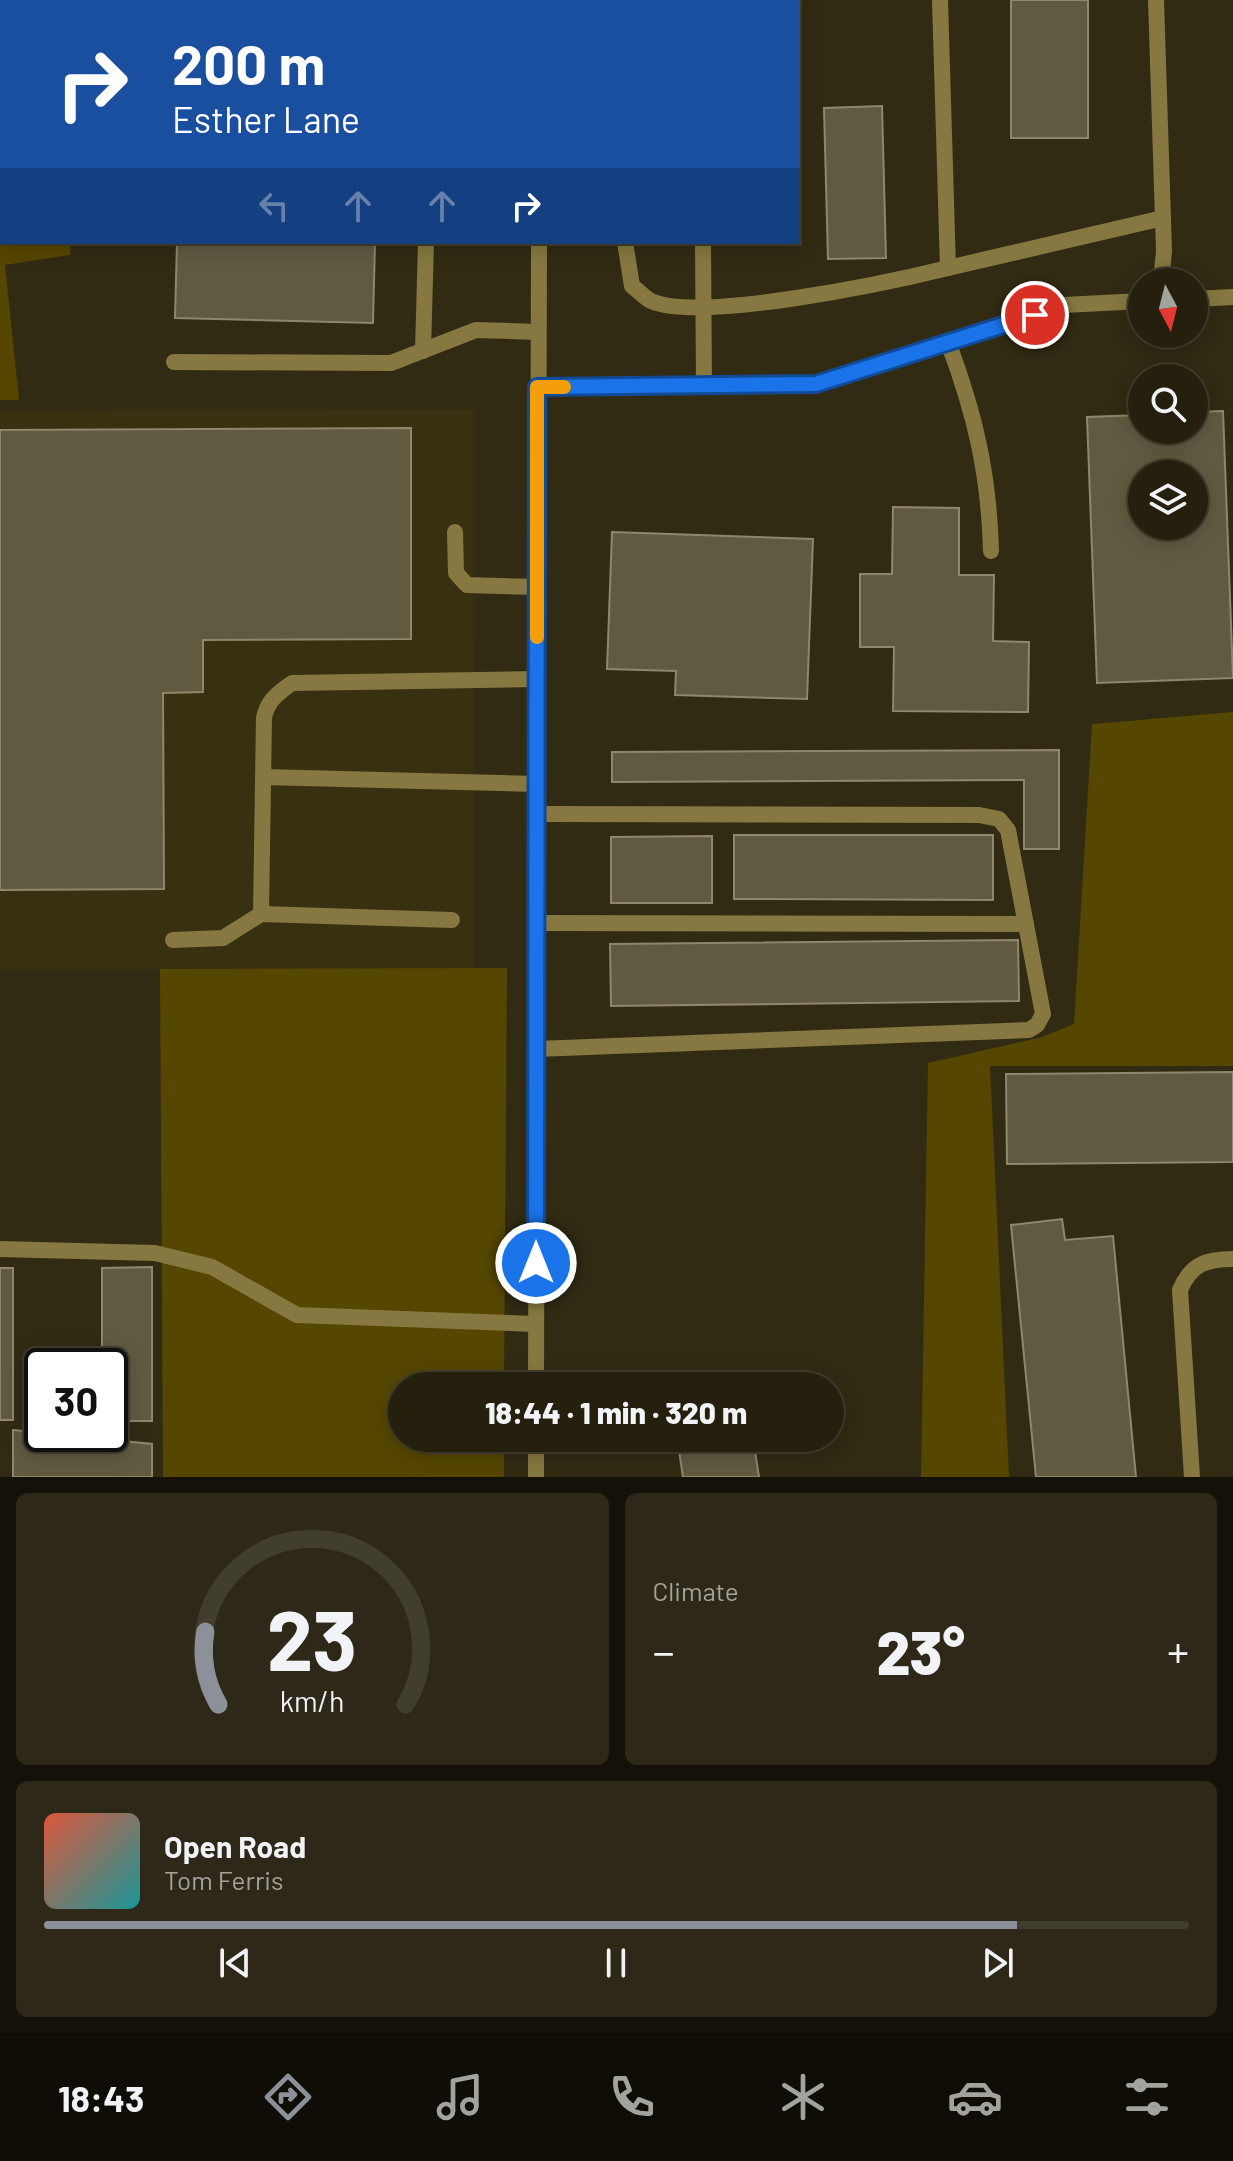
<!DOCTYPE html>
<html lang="en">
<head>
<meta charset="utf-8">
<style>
  :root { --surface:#25200e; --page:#2d2817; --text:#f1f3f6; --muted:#a3a39e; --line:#423e2e; --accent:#8c9099 }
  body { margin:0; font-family:Barlow,sans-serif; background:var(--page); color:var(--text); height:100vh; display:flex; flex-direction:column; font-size:30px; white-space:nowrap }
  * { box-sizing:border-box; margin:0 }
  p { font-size:26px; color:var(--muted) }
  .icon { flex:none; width:44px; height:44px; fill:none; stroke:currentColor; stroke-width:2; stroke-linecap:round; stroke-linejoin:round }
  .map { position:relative; height:1477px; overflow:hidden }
  .details { display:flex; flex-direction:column; gap:16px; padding:16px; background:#141208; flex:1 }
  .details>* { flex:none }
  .top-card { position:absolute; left:0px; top:0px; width:800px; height:244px; box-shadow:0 4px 20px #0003,0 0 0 2px var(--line); background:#1a4fa0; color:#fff; overflow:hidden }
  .needle { width:52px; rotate:173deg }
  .fabs { position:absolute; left:1128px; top:268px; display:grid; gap:16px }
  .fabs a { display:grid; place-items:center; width:80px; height:80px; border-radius:50%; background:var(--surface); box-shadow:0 4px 20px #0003,0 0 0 2px var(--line); font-size:40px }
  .speed { position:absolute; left:24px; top:1348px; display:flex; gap:16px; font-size:40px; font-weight:700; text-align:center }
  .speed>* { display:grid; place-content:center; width:104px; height:104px; border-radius:50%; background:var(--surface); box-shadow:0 4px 20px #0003,0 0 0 2px var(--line); line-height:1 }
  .speed .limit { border:4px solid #111; border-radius:12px; background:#fff; color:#111 }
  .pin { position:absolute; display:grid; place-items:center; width:68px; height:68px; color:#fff; margin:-34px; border:4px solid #fff; border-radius:50%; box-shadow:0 2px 8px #0007 }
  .me { position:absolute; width:88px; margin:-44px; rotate:0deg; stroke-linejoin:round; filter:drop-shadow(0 0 6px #0008) }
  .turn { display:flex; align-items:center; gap:28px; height:168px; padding:0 40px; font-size:36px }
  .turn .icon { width:104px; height:104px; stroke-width:2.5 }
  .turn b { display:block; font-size:56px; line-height:68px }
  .lanes { display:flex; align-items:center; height:76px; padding:0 40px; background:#0003; justify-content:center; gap:40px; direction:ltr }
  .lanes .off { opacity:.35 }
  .big { font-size:60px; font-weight:800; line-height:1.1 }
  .details .tile { flex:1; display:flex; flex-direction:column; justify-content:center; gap:12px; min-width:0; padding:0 28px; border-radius:12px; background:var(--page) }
  .details .dial { align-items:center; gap:0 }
  .dial svg { height:208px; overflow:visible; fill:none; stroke:var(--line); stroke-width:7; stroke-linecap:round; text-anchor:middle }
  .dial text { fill:var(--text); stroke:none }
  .song { display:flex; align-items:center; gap:24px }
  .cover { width:96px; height:96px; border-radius:12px; background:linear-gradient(135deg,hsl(10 70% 55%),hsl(180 70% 35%)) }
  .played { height:8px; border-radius:4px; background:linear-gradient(90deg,var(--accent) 85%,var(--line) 85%) }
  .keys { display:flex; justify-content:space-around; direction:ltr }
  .heat { display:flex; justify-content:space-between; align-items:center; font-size:44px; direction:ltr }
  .details .tiles { flex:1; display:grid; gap:16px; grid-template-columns:1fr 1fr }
  .tile:last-child { grid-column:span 2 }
  .trip { position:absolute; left:388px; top:1372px; width:456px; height:80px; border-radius:40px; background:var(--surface); box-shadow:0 4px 20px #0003,0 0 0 2px var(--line); font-weight:800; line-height:80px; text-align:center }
  .tabs { display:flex; height:128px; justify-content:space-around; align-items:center; background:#0f0d06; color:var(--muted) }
  .tabs .icon { width:56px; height:56px }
  .tabs .active { color:var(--accent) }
  .tabs b { font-size:36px; color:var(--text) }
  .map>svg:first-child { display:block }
  .built { fill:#383111 }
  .green { fill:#554600 }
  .building { fill:#605a41; stroke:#8e876c; stroke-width:2; fill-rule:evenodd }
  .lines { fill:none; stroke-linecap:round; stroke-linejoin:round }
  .service { stroke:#867840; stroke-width:16 }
  .minor { stroke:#867840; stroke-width:16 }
  .route-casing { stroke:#114b97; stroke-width:20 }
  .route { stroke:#1a73e8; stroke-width:14 }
  .slow { stroke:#f59e0b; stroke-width:14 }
</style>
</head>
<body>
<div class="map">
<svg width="1233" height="1477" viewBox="0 0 1233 1477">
  <rect width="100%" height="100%" fill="#312b13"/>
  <path class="built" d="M473,409L474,969L0,970V410Z"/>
  <g class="green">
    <path d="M0,0H144L2,2V242H71L70,255L5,265L19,400H0Z"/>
    <path d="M1233,712V1066H990L1009,1477H921L928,1063L1042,1037L1074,1024L1092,724Z"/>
    <path d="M507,968L504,1386H402V1438H504V1477H163L160,969Z"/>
  </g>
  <g class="building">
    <rect x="277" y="0" width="85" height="2"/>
    <rect x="1011" y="0" width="77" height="138"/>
    <path d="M882,106L886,258L828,259L824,108Z"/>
    <path d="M177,242H375L373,323L175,318Z"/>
    <path d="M1223,411L1233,678L1097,683L1087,417L1142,415V430H1194V412ZM1142,474H1194V526H1142Z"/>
    <path d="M411,428V639L203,640V692L163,693L164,889L0,890V430Z"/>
    <path d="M893,507L959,508V575H994L993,641L1029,642L1028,712L893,711L894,647H860V574H892Z"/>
    <path d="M612,532L813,539L807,699L675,695L676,671L607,669Z"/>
    <path d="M1059,750V849H1024V780L612,782V752Z"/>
    <path d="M734,835H993V900L734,899Z"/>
    <path d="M712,836V903H611V837Z"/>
    <path d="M1018,940L1019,1001L611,1006L610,944Z"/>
    <path d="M1233,1072V1162L1007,1164L1006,1074Z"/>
    <path d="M1062,1219L1065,1240L1113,1236L1136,1477H1036L1011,1225Z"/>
    <path d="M152,1267V1421H110V1366H102V1268Z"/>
    <rect x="0" y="1268" width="13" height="152"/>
    <path d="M13,1430L152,1444V1477H13Z"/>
    <path d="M677,1438H753L759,1477H683Z"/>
  </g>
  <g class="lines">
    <g class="service">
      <path d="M697,0V2"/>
      <path d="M940,0L948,268L1163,218"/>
      <path d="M1156,0L1164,251L1161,282"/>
      <path d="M628,2L629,0"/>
      <path d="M625,242L632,286C638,290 645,298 651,301C700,323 891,282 948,268"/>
      <path d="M703,242L704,385"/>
      <path d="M948,342C975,414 989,474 991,551"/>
      <path d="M423,351L426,242"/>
      <path d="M174,362L391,363L476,330L538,332"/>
      <path d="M455,532L456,573L467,585L537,587"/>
      <path d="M263,777L537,784"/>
      <path d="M261,914L264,718C267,701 278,693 292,683L537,679"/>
      <path d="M537,923L1026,924"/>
      <path d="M173,940L223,938L261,914L452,920"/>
      <path d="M536,1049L1029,1030L1037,1025L1043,1014L1008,830L999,819L979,815L537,814"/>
      <path d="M0,1249L155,1253L212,1267L297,1315L536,1324"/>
      <path d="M1192,1477L1180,1290C1191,1264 1206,1259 1233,1259"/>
    </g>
    <g class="minor">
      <path d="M540,2V0"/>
      <path d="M1194,299L1233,297"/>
      <path d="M537,387L816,384L1064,305L1142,301"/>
      <path d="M536,1386L539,242"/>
      <path d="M536,1477V1438"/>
    </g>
  </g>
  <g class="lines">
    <g class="route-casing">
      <path id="route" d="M536,1263L537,387L816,384L1035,315"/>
    </g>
    <use href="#route" class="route"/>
    <path class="slow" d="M537,637V387H564"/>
  </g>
</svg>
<div class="fabs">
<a><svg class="needle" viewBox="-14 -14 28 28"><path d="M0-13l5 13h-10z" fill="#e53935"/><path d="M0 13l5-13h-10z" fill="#a3a39e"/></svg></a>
<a><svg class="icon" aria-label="search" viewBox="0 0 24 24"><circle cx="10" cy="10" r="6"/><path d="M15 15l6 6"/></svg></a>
<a><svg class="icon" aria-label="layers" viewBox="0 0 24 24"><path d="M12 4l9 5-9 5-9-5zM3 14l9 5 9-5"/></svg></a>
</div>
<div class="speed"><div class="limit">30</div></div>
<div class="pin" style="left:1035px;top:315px;background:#d93025"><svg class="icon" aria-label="arrive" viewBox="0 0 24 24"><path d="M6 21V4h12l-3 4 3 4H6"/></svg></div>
<svg class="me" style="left:536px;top:1263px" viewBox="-20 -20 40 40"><circle r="17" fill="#1a73e8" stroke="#fff" stroke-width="3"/><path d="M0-11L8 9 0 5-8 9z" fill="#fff"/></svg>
<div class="trip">18:44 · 1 min · 320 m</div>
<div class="top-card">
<div class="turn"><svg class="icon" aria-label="right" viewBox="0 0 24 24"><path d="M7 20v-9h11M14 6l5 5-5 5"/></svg><div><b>200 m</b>Esther Lane</div></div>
<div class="lanes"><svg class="icon off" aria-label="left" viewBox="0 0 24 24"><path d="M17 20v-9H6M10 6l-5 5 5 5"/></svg><svg class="icon off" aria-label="ahead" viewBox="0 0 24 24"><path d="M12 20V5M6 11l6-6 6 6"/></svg><svg class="icon off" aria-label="ahead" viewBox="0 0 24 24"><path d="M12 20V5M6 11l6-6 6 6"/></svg><svg class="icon" aria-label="right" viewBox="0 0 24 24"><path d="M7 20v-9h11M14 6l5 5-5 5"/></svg></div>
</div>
</div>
<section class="details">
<div class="tiles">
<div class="tile dial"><svg viewBox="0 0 100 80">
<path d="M14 69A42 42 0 1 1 86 69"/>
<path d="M14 69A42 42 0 0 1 9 41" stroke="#8c9099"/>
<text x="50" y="56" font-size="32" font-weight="700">23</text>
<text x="50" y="72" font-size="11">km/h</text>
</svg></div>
<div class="tile"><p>Climate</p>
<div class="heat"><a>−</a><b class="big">23°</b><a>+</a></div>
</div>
<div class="tile">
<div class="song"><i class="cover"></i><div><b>Open Road</b><p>Tom Ferris</p></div></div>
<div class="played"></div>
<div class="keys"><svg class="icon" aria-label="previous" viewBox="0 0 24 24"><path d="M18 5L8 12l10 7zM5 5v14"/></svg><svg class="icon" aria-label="pause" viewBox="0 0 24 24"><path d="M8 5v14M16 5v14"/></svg><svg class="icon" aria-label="next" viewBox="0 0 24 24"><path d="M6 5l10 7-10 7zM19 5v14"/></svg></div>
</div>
</div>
</section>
<nav class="tabs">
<b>18:43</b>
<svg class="icon active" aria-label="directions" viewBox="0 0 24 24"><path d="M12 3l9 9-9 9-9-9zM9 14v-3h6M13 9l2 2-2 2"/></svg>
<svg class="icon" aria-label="music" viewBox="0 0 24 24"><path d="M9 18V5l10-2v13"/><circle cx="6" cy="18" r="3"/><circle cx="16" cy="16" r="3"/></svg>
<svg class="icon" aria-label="phone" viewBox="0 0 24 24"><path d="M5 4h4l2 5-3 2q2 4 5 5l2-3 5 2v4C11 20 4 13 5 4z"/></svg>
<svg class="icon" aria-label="climate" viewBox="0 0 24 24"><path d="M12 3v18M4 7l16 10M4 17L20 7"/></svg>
<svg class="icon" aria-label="car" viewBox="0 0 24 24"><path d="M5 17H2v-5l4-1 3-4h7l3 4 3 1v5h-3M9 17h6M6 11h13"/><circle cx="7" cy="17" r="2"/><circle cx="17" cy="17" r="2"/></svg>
<svg class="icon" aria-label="filters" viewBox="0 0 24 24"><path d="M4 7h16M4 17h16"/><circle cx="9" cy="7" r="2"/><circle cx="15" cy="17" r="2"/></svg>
</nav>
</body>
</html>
